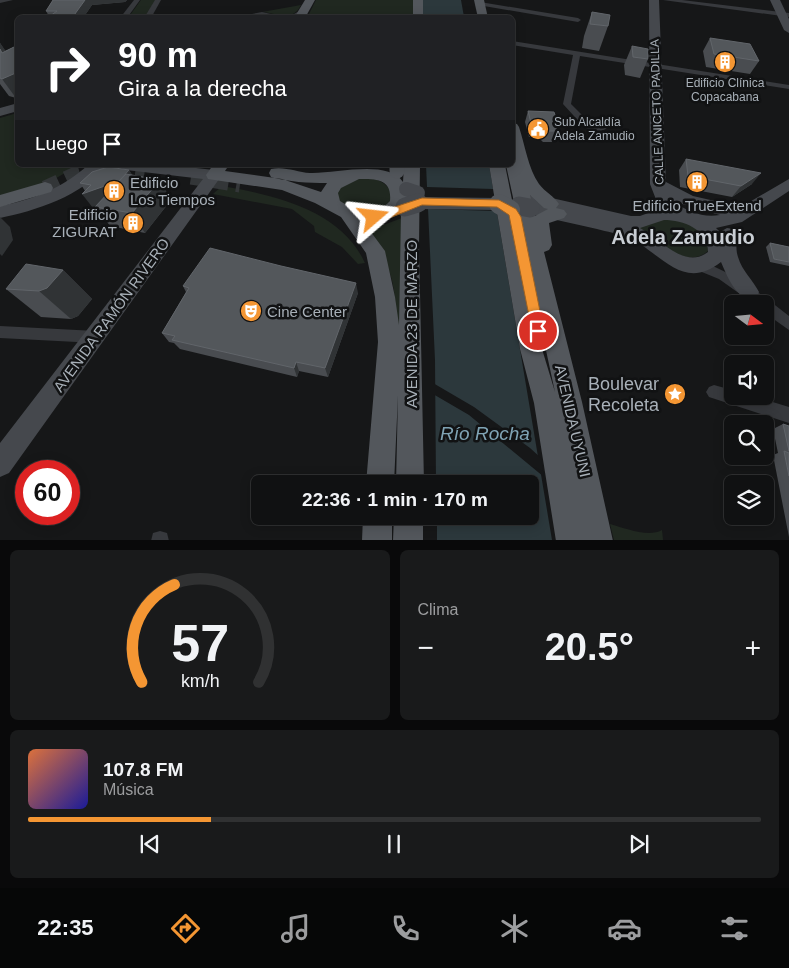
<!DOCTYPE html>
<html lang="es">
<head>
<meta charset="utf-8">
<style>
  :root { --surface:#101112; --page:#191a1b; --text:#f1f3f6; --muted:#9c9d9f; --line:#303132; --accent:#f49633 }
  body { margin:0; font-family:Arial,sans-serif; background:var(--page); color:var(--text); height:100vh; display:flex; flex-direction:column; font-size:19px; white-space:nowrap }
  * { box-sizing:border-box; margin:0 }
  p { font-size:16px; color:var(--muted) }
  .icon { flex:none; width:28px; height:28px; fill:none; stroke:currentColor; stroke-width:2; stroke-linecap:round; stroke-linejoin:round }
  .map { position:relative; height:540px; overflow:hidden }
  .side { display:flex; flex-direction:column; gap:10px; padding:10px; background:#09090a; flex:1 }
  .side>* { flex:none }
  .guide { position:absolute; left:15px; top:15px; width:500px; height:152px; border-radius:8px; box-shadow:0 2px 12px #0003,0 0 0 1px var(--line); background:#202124; color:#fff; overflow:hidden }
  .needle { width:32px; rotate:106deg }
  .fabs { position:absolute; left:724px; top:295px; display:grid; gap:10px }
  .fabs a { display:grid; place-items:center; width:50px; height:50px; border-radius:8px; background:var(--surface); box-shadow:0 2px 12px #0003,0 0 0 1px var(--line); font-size:25px }
  .speed { position:absolute; left:15px; top:460px; display:flex; gap:10px; font-size:25px; font-weight:700; text-align:center }
  .speed>* { display:grid; place-content:center; width:65px; height:65px; border-radius:50%; background:var(--surface); box-shadow:0 2px 12px #0003,0 0 0 1px var(--line); line-height:1 }
  .speed .limit { border:8px solid #d22; background:#fff; color:#111 }
  .pin { position:absolute; display:grid; place-items:center; width:42px; height:42px; color:#fff; margin:-21px; border:2px solid #fff; border-radius:50%; box-shadow:0 1px 5px #0007 }
  .me { position:absolute; width:55px; margin:-28px; rotate:73deg; stroke-linejoin:round; filter:drop-shadow(0 0 4px #0008) }
  .turn { display:flex; align-items:center; gap:18px; height:105px; padding:0 20px; font-size:22px }
  .turn .icon { width:65px; height:65px; stroke-width:2.5 }
  .turn b { display:block; font-size:35px; line-height:42px }
  .then { display:flex; align-items:center; height:48px; padding:0 20px; background:#0003; gap:10px; font-size:19px }
  .big { font-size:38px; font-weight:700; line-height:1.1 }
  .side .tile { flex:1; display:flex; flex-direction:column; justify-content:center; gap:8px; min-width:0; padding:0 18px; border-radius:8px; background:var(--page) }
  .side .dial { align-items:center; gap:0 }
  .dial svg { height:130px; overflow:visible; fill:none; stroke:var(--line); stroke-width:7; stroke-linecap:round; text-anchor:middle }
  .dial text { fill:var(--text); stroke:none }
  .song { display:flex; align-items:center; gap:15px }
  .cover { width:60px; height:60px; border-radius:8px; background:linear-gradient(135deg,hsl(20 70% 55%),hsl(240 70% 35%)) }
  .played { height:5px; border-radius:2px; background:linear-gradient(90deg,var(--accent) 25%,var(--line) 25%) }
  .keys { display:flex; justify-content:space-around; direction:ltr }
  .heat { display:flex; justify-content:space-between; align-items:center; font-size:28px; direction:ltr }
  .side .tiles { flex:1; display:grid; gap:10px; grid-template-columns:1fr 1fr }
  .tile:last-child { grid-column:span 2 }
  .trip { position:absolute; left:251px; top:475px; width:288px; height:50px; border-radius:8px; background:var(--surface); box-shadow:0 2px 12px #0003,0 0 0 1px var(--line); font-weight:700; line-height:50px; text-align:center }
  .dock { display:flex; height:80px; justify-content:space-around; align-items:center; background:#060707; color:var(--muted) }
  .dock .icon { width:35px; height:35px }
  .dock .selected { color:var(--accent) }
  .dock b { font-size:22px; color:var(--text) }
  .map>svg:first-child { display:block }
  .green { fill:#202820 }
  .water { fill:#2c383c }
  .pier { fill:#161718 }
  .lines { fill:none; stroke-linecap:round; stroke-linejoin:round }
  .primary-tunnel { stroke:#333638; stroke-width:15; stroke-dasharray:15 8; stroke-linecap:butt }
  .street { fill:#37393d; fill-rule:evenodd }
  .secondary { fill:#45484d; fill-rule:evenodd }
  .primary { fill:#53575c; fill-rule:evenodd }
  .secondary-bridge-far1 { stroke:#45484d; stroke-width:14 }
  .secondary-bridge { stroke:#45484d; stroke-width:19 }
  .primary-bridge-far1 { stroke:#53575c; stroke-width:15 }
  .primary-bridge { stroke:#53575c; stroke-width:20 }
  .wall { fill:#494c50 }
  .shaded-wall { fill:#303335 }
  .building { fill:#53575b; stroke:#61656a }
  .route { fill:#f49633; stroke:#9f6221 }
  .labels { text-anchor:middle; dominant-baseline:central; stroke-width:5; stroke-linejoin:round; paint-order:stroke }
  .far-poi-label { font-size:12px; fill:#a8b0b8; stroke:#111213 }
  .far-street-label { font-size:12px; fill:#a8b0b8; stroke:#111213 }
  .poi-label { font-size:15px; fill:#a8b0b8; stroke:#111213; text-anchor:start }
  .street-label { font-size:15px; fill:#a8b0b8; stroke:#111213 }
  .near-poi-label { font-size:18px; fill:#a8b0b8; stroke:#111213; text-anchor:end }
  .near-water-label { font-size:19px; font-style:italic; fill:#7fa3b4; stroke:#111213 }
  .district-label { font-size:20px; font-weight:bold; fill:#c9ced4; stroke:#111213 }
</style>
</head>
<body>
<div class="map">
<svg width="789" height="541" viewBox="0 0 789 541">
  <rect width="100%" height="100%" fill="#161718"/>
  <g class="green">
    <path d="M141,0H156L145,17L128,18Z"/>
    <path d="M316,0H415V17L307,18Z"/>
    <path d="M301,5C292,23 277,13 262,12Z"/>
    <path d="M17,113L18,165H83L77,166L46,184L0,197V118Z"/>
    <path d="M357,178C377,179 383,178 394,196L382,211H359L340,202L336,192L337,188Z"/>
    <path d="M222,186C274,195 341,210 365,263L358,264L342,247L315,232L314,226L292,209L213,194Z"/>
    <path d="M402,218L398,362C396,335 399,291 387,266C381,253 372,241 365,229L378,227Z"/>
    <path d="M663,219L686,221L706,235L708,251C685,271 655,240 637,226Z"/>
    <path d="M610,524C625,528 648,538 662,530L663,540H614Z"/>
  </g>
  <g class="water">
    <path d="M422,0H461L464,17H423Z"/>
    <path d="M426,165H489L552,540H437V516H530V484H436L435,360Z"/>
  </g>
  <g class="pier">
    <path d="M427,187L493,189L497,211L427,209Z"/>
    <path d="M433,383L474,407L530,448L541,458L544,477L469,415L433,394Z"/>
  </g>
  <g class="lines">
    <g class="primary-tunnel">
      <path d="M113,165L145,170"/>
      <path d="M191,177L240,185"/>
      <path d="M45,188L78,173L106,165"/>
    </g>
    <g class="street">
      <path d="M0,0H13L0,3Z"/>
      <path d="M134,0H140L127,18H120Z"/>
      <path d="M155,0H161L151,18H144Z"/>
      <path d="M663,0H682L789,13V17Z"/>
      <path d="M480,2L578,18L581,20L578,22L478,5V3Z"/>
      <path d="M301,10L306,11L296,18H287Z"/>
      <path d="M262,12L271,14L274,18L262,16L231,18Z"/>
      <path d="M512,41L789,85V89L580,56L571,104L591,124L605,126L607,128C602,133 591,130 585,128L563,104L573,55L512,45Z"/>
      <path d="M696,260C732,271 760,293 789,316V330L765,313V304H754L719,279L692,268L690,265L692,262Z"/>
      <path d="M0,326L96,331L101,333L103,337L101,341L96,343L0,338Z"/>
      <path d="M714,385L732,390V396H753L789,407V423L709,397L706,392L709,387Z"/>
      <path d="M160,531L167,533L169,541H151L153,533Z"/>
    </g>
    <g class="secondary">
      <path d="M649,0H659L666,182L693,196L741,207L789,179V191L742,222L716,228L720,232L727,228L733,229C738,237 735,248 738,257C742,271 753,280 759,292L756,298C738,304 727,276 721,262C682,293 660,251 627,237C618,233 607,232 597,229C575,224 552,219 530,214L524,212L522,208L524,204L528,203L526,200L528,196L534,194L631,216H640L662,208L657,202L650,184ZM675,202L720,215C703,218 688,212 675,202ZM664,220C683,220 708,229 708,252C685,270 660,239 640,228Z"/>
      <path d="M770,0H780L789,19V33L784,30Z"/>
      <path d="M18,103V111L0,116V108Z"/>
      <path d="M88,165H105C84,196 34,211 0,218V206C32,200 63,188 88,165Z"/>
      <path d="M118,165H169L214,170L219,171L222,175L9,473L0,477V443L203,179L126,170L121,168Z"/>
      <path d="M418,197L499,198L505,200L507,204L505,208L499,210L418,209L412,207L410,203L412,199Z"/>
    </g>
    <g class="primary">
      <path d="M305,0H315L305,18H294Z"/>
      <rect x="413" y="0" width="10" height="18"/>
      <path d="M474,0H484L488,18H478Z"/>
      <path d="M512,123L517,124L519,127C525,145 528,168 539,184C545,192 554,196 559,204L556,208L564,210L567,214L564,218L549,223L552,245L549,250L544,252L582,402L613,541H556L534,403L520,349L489,165H505L542,349L555,392L506,165H512ZM530,195L544,208L548,209L535,216Z"/>
      <path d="M213,165H229L225,171L282,179L321,192L327,183C308,183 289,182 271,177L269,173L271,169C284,166 297,172 310,173C335,174 388,159 403,182L404,165H420L419,245L424,484H396L398,395L394,484H366L378,342L375,297L366,253L341,217L315,203L282,190L208,179L206,175ZM359,179C377,179 392,179 390,201C375,217 356,211 340,201L338,193L341,188ZM401,212L399,325L395,297L385,251L365,224L388,220Z"/>
      <path d="M45,182L51,184L53,188L51,192L0,207V195Z"/>
      <path d="M363,516H392V541H362Z"/>
      <path d="M394,516H423V541H393Z"/>
    </g>
    <path class="secondary-bridge-far1" d="M406,189L418,193"/>
    <g class="secondary-bridge">
      <path d="M519,206L530,208"/>
      <path d="M405,207L418,203"/>
    </g>
    <path class="primary-bridge-far1" d="M397,165V171"/>
    <path class="primary-bridge" d="M499,204L510,210"/>
  </g>
  <g class="wall">
    <path d="M53,0H127L125,2L92,5L83,18H50L46,11Z"/>
    <path d="M592,12L608,26L599,51L582,48L584,36Z"/>
    <path d="M710,38L759,61L750,74L706,67L703,51Z"/>
    <path d="M0,43L5,51L18,45V97L16,98L9,96L0,84Z"/>
    <path d="M632,46L648,59L640,78L625,75L624,65Z"/>
    <path d="M528,111L558,124L553,142H543L538,137H529L525,122Z"/>
    <path d="M686,159L752,184L732,197L680,187L679,170Z"/>
    <path d="M129,170L132,175L171,200L145,233L110,226L96,207L93,208L85,191L80,183Z"/>
    <path d="M770,243L789,247V266L770,262L766,247Z"/>
    <path d="M63,270L92,299L78,316L71,319L41,317L6,289Z"/>
    <path d="M183,286L358,293L328,377L299,371L297,377L180,349L174,343L169,342L162,333L186,292Z"/>
    <path d="M783,424L789,426V537L773,455L778,453L773,429Z"/>
  </g>
  <g class="shaded-wall">
    <path d="M85,0H127L125,2L92,5L83,18H72Z"/>
    <path d="M0,43L8,54L2,53L0,49Z"/>
    <path d="M18,72V97L16,98L2,79Z"/>
    <path d="M129,170L138,184L128,195L93,208L82,194Z"/>
    <path d="M761,173L752,184L732,197L741,186Z"/>
    <path d="M160,180L171,200L145,233L132,213Z"/>
    <path d="M0,217L10,227L13,240L2,256L0,254Z"/>
    <path d="M63,270L92,299L78,316L71,319L39,291Z"/>
    <path d="M356,283L358,293L328,377L325,368Z"/>
    <path d="M296,362L299,371L297,377L294,368Z"/>
  </g>
  <g class="building">
    <path d="M53,0H85L72,18L50,16L57,11H46Z"/>
    <path d="M592,12L610,15L608,26L590,24Z"/>
    <path d="M710,38L750,44L759,61L714,54Z"/>
    <path d="M18,45V59L14,63L18,64V72L2,79L0,78V49L2,53Z"/>
    <path d="M632,46L648,49V59L633,57Z"/>
    <path d="M528,111L554,112L558,124L554,123L557,131H546L541,127H532Z"/>
    <path d="M686,159L761,173L741,186L688,176Z"/>
    <path d="M108,167L129,170L119,181L82,194L91,185L80,183L92,172Z"/>
    <path d="M126,174L160,180L132,213L95,207Z"/>
    <path d="M770,243L789,247V262L774,259Z"/>
    <path d="M210,248L281,266L356,283L325,368L296,362L294,368L172,340L175,336L162,333L189,288L183,286Z"/>
    <path d="M26,264L63,270L47,288L39,291L6,289Z"/>
    <path d="M783,424L789,426V451Z"/>
    <path d="M784,451L789,453V476Z"/>
  </g>
  <path class="route" d="M422,198L499,200L516,209L521,217L544,331L543,335L538,337L534,335L532,331L509,215L497,207L422,205L392,217L374,221L369,217L370,215Z"/>
  <defs>
    <g id="building-disc" transform="scale(1.125)"><circle r="9.5" fill="#f49633" stroke="#111213"/><path d="M-4-6H4V6H1V3H-1V6H-4ZM-2.5-4.3h1.7v1.8h-1.7ZM.8-4.3h1.7v1.8H.8ZM-2.5-1h1.7V.8h-1.7ZM.8-1h1.7V.8H.8Z" fill="#fff"/></g>
    <g id="civic-disc" transform="scale(1.125)"><circle r="9.5" fill="#f49633" stroke="#111213"/><path d="M-.6-6.5H3V-4.5H.6V-3L4-1V1h2V6H-6V1h2V-1L-.6-3ZM-1.2 2.5V6h2.4V2.5Z" fill="#fff"/></g>
    <g id="theatre-disc" transform="scale(1.125)"><circle r="9.5" fill="#f49633" stroke="#111213"/><path d="M-5-5.5Q0-4 5-5.5V0Q5 5 0 6Q-5 5-5 0ZM-3.3-2.5H-1v1.5H-3.3ZM1-2.5H3.3v1.5H1ZM-2.8 1Q0 5.5 2.8 1Z" fill="#fff"/></g>
    <g id="sight-disc" transform="scale(1.125)"><circle r="9.5" fill="#f49633" stroke="#111213"/><path d="M0-6L1.8-2.2L6-1.7L2.9 1.2L3.7 5.4L0 3.3L-3.7 5.4L-2.9 1.2L-6-1.7L-1.8-2.2Z" fill="#fff"/></g>
  </defs>
  <g fill-rule="evenodd">
    <use href="#building-disc" x="725" y="62"/>
    <use href="#civic-disc" x="538" y="129"/>
    <use href="#building-disc" x="697" y="182"/>
    <use href="#building-disc" x="114" y="191"/>
    <use href="#building-disc" x="133" y="223"/>
    <use href="#theatre-disc" x="251" y="311"/>
    <use href="#sight-disc" x="675" y="394"/>
  </g>
  <g class="labels">
    <g class="far-poi-label">
      <text x="725" y="83">Edificio Clínica<tspan x="725" dy="14">Copacabana</tspan></text>
      <text x="554" y="122" text-anchor="start">Sub Alcaldía<tspan x="554" dy="14">Adela Zamudio</tspan></text>
    </g>
    <g class="far-street-label">
      <text transform="translate(657 112) rotate(-92)">CALLE ANICETO PADILLA</text>
    </g>
    <g class="poi-label">
      <text x="130" y="182">Edificio<tspan x="130" dy="17">Los Tiempos</tspan></text>
      <text x="697" y="205" text-anchor="middle">Edificio TrueExtend</text>
      <text x="117" y="214" text-anchor="end">Edificio<tspan x="117" dy="17">ZIGURAT</tspan></text>
      <text x="267" y="311">Cine Center</text>
    </g>
    <g class="street-label">
      <text transform="translate(111 315) rotate(-54)">AVENIDA RAMÓN RIVERO</text>
      <text transform="translate(411 324) rotate(-90)">AVENIDA 23 DE MARZO</text>
      <text transform="translate(573 421) rotate(77)">AVENIDA UYUNI</text>
    </g>
    <g class="near-poi-label">
      <text x="659" y="384">Boulevar<tspan x="659" dy="21">Recoleta</tspan></text>
    </g>
    <g class="near-water-label">
      <text x="485" y="433">Río Rocha</text>
    </g>
    <g class="district-label">
      <text x="683" y="237">Adela Zamudio</text>
    </g>
  </g>
</svg>
<div class="fabs">
<a><svg class="needle" viewBox="-14 -14 28 28"><path d="M0-13l5 13h-10z" fill="#e53935"/><path d="M0 13l5-13h-10z" fill="#9c9d9f"/></svg></a>
<a><svg class="icon" aria-label="sound" viewBox="0 0 24 24"><path d="M4 9h4l5-4v14l-5-4H4zM17 9q2 3 0 6"/></svg></a>
<a><svg class="icon" aria-label="search" viewBox="0 0 24 24"><circle cx="10" cy="10" r="6"/><path d="M15 15l6 6"/></svg></a>
<a><svg class="icon" aria-label="layers" viewBox="0 0 24 24"><path d="M12 4l9 5-9 5-9-5zM3 14l9 5 9-5"/></svg></a>
</div>
<div class="speed"><div class="limit">60</div></div>
<div class="pin" style="left:538px;top:331px;background:#d93025"><svg class="icon" aria-label="arrive" viewBox="0 0 24 24"><path d="M6 21V4h12l-3 4 3 4H6"/></svg></div>
<svg class="me" style="left:374px;top:217px" viewBox="-20 -20 40 40"><path d="M0-17L14 15 0 8-14 15z" fill="#f49633" stroke="#fff" stroke-width="4"/></svg>
<div class="trip">22:36 · 1 min · 170 m</div>
<div class="guide">
<div class="turn"><svg class="icon" aria-label="right" viewBox="0 0 24 24"><path d="M7 20v-9h11M14 6l5 5-5 5"/></svg><div><b>90 m</b>Gira a la derecha</div></div>
<div class="then">Luego<svg class="icon" aria-label="arrive" viewBox="0 0 24 24"><path d="M6 21V4h12l-3 4 3 4H6"/></svg></div>
</div>
</div>
<section class="side">
<div class="tiles">
<div class="tile dial"><svg viewBox="0 0 100 80">
<path d="M14 69A42 42 0 1 1 86 69"/>
<path d="M14 69A42 42 0 0 1 34 9" stroke="#f49633"/>
<text x="50" y="56" font-size="32" font-weight="700">57</text>
<text x="50" y="72" font-size="11">km/h</text>
</svg></div>
<div class="tile"><p>Clima</p>
<div class="heat"><a>−</a><b class="big">20.5°</b><a>+</a></div>
</div>
<div class="tile">
<div class="song"><i class="cover"></i><div><b>107.8 FM</b><p>Música</p></div></div>
<div class="played"></div>
<div class="keys"><svg class="icon" aria-label="previous" viewBox="0 0 24 24"><path d="M18 5L8 12l10 7zM5 5v14"/></svg><svg class="icon" aria-label="pause" viewBox="0 0 24 24"><path d="M8 5v14M16 5v14"/></svg><svg class="icon" aria-label="next" viewBox="0 0 24 24"><path d="M6 5l10 7-10 7zM19 5v14"/></svg></div>
</div>
</div>
</section>
<nav class="dock">
<b>22:35</b>
<svg class="icon selected" aria-label="directions" viewBox="0 0 24 24"><path d="M12 3l9 9-9 9-9-9zM9 14v-3h6M13 9l2 2-2 2"/></svg>
<svg class="icon" aria-label="music" viewBox="0 0 24 24"><path d="M9 18V5l10-2v13"/><circle cx="6" cy="18" r="3"/><circle cx="16" cy="16" r="3"/></svg>
<svg class="icon" aria-label="phone" viewBox="0 0 24 24"><path d="M5 4h4l2 5-3 2q2 4 5 5l2-3 5 2v4C11 20 4 13 5 4z"/></svg>
<svg class="icon" aria-label="climate" viewBox="0 0 24 24"><path d="M12 3v18M4 7l16 10M4 17L20 7"/></svg>
<svg class="icon" aria-label="car" viewBox="0 0 24 24"><path d="M5 17H2v-5l4-1 3-4h7l3 4 3 1v5h-3M9 17h6M6 11h13"/><circle cx="7" cy="17" r="2"/><circle cx="17" cy="17" r="2"/></svg>
<svg class="icon" aria-label="filters" viewBox="0 0 24 24"><path d="M4 7h16M4 17h16"/><circle cx="9" cy="7" r="2"/><circle cx="15" cy="17" r="2"/></svg>
</nav>
</body>
</html>
